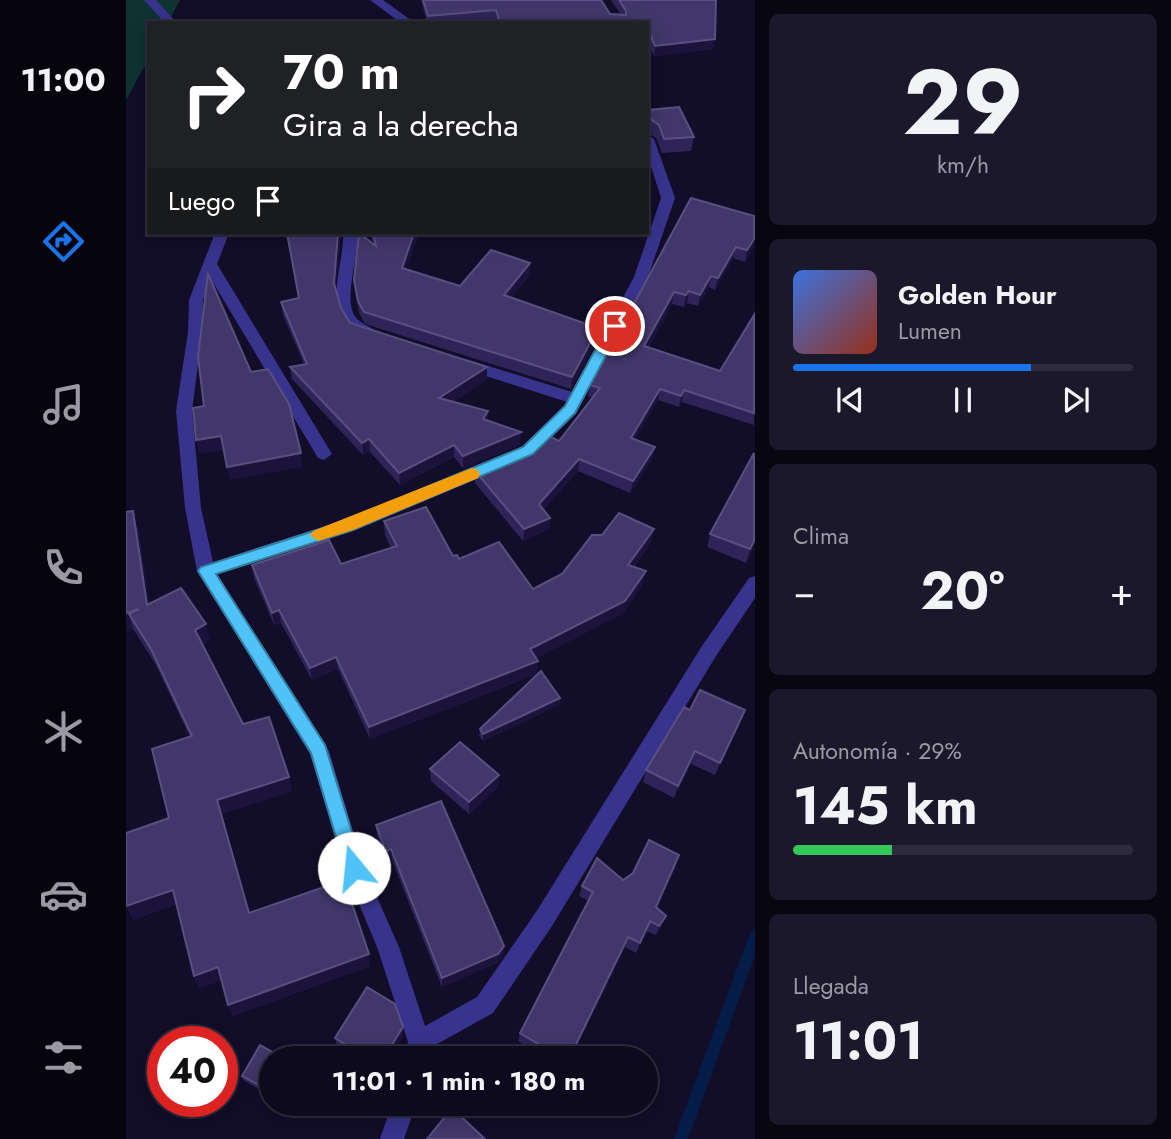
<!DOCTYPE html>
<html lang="es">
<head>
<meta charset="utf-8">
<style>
  :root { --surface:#0e0a1e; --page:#1c182b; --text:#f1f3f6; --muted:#9b9aa4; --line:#2e2b3c; --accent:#1a73e8 }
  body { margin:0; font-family:Jost,sans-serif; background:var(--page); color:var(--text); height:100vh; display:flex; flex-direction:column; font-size:26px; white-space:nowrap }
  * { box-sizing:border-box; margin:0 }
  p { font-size:23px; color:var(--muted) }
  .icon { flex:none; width:38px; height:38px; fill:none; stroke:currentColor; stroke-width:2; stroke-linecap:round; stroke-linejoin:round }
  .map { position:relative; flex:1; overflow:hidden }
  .side { display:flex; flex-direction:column; gap:14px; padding:14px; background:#080610; width:416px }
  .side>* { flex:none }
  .banner { position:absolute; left:21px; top:21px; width:502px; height:214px; border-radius:0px; box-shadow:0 4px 18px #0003,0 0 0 2px var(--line); background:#202124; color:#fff; overflow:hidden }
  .speed { position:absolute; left:21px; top:1026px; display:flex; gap:14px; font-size:35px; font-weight:700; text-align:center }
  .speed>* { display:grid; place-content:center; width:91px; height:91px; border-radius:50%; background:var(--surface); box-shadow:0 4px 18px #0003,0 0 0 2px var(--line); line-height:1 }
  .speed .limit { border:10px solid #d22; background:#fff; color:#111 }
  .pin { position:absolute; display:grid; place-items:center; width:60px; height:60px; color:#fff; margin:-30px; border:4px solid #fff; border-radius:50%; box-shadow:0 2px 7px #0007 }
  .me { position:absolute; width:77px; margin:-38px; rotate:343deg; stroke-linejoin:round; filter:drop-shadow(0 0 5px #0008) }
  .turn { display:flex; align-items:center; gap:24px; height:147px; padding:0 21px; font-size:32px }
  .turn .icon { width:91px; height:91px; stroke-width:2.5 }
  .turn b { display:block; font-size:49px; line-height:60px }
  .then { display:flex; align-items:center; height:66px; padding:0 21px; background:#0003; gap:14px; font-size:26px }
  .big { font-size:52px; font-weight:700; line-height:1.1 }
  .side .tile { flex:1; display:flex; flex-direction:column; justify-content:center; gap:10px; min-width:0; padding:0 24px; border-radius:10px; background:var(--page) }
  .side .dial { align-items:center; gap:0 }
  .dial b { font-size:91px; line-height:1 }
  .song { display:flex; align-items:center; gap:21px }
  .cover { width:84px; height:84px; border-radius:10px; background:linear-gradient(135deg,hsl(220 70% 55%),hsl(10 70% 35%)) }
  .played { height:7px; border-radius:4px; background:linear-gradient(90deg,var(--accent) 70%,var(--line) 70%) }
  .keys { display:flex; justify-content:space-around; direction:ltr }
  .heat { display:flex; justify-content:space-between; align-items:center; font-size:38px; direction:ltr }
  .charge { height:10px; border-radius:5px; background:linear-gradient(90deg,#34c759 29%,var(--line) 0) }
  .trip { position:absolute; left:133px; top:1046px; width:399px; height:70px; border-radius:35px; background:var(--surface); box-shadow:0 4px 18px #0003,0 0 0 2px var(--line); font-weight:700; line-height:70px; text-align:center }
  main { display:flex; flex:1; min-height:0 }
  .tabs { display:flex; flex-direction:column; width:126px; justify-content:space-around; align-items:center; background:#06040c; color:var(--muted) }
  .tabs .icon { width:49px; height:49px }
  .tabs .selected { color:var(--accent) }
  .tabs b { font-size:32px; color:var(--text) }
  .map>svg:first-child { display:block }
  .green { fill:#0f3232 }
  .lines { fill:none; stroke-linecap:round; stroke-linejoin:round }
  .stream { fill:#051c49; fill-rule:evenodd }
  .minor { fill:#38338c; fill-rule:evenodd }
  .wall { fill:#2f2458 }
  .shaded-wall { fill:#1c133d }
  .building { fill:#41376a; stroke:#595081; stroke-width:2 }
  .route { fill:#4fc3f7; stroke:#337fa1; stroke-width:2 }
  .slow { fill:#f59e0b }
</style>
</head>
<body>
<main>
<nav class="tabs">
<b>11:00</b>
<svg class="icon selected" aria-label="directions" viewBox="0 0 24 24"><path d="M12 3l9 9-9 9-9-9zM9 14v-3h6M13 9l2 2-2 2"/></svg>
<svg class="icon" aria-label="music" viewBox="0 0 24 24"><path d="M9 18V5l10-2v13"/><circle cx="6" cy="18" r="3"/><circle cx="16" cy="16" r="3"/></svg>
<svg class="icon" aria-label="phone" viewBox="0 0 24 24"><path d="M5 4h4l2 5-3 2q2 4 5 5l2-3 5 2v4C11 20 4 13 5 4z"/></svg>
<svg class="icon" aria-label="climate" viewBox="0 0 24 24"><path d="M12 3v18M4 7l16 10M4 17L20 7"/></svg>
<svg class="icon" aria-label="car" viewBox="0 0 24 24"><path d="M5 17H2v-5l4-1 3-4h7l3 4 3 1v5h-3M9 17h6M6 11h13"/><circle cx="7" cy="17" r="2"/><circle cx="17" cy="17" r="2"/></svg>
<svg class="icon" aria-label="filters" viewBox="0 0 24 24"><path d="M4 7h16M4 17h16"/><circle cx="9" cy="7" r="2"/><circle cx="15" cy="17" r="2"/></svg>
</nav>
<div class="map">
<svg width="629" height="1139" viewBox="0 0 629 1139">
  <rect width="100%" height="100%" fill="#120d28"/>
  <path class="green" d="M0,0H54L42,23H23V58L0,100Z"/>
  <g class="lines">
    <path class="stream" d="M629,930V955L562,1139H548L623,936L624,932Z"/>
    <g class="minor">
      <path d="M18,0H30L51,23H39Z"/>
      <path d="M244,0H257L289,23H275Z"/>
      <path d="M522,135L528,139L549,198L522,277L450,414L408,455L227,531L91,574L203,751L238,868L273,947L299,1026L351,997L410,912L576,646L623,578L629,576V598L590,656L426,926L367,1013L304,1048L303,1059H281L282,1042L251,947L218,868L184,754L71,571L59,508L50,411L62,332L63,300L89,233H103L91,264L206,454L198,460L192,458L85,279L77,300L76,332L66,411L75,508L87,562L215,521L396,447L438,406L441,402L335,368L332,364L340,359L446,392L508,277L535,198L522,157Z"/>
      <path d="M217,233H231C233,255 218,297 228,315C234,325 246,326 253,334L251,338C243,340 238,336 230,332C194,315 219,263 217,233Z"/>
      <path d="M266,1104H290L278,1139H254Z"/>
    </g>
  </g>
  <g class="wall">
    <path d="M295,0H475L484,14L495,15L485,0H590L589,39L587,49L528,56L522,43V23H370L369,21L341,23H301Z"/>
    <path d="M522,110L568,137L565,151L536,153L530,138L522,133Z"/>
    <path d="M565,198L628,246L619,262L607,258L589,290L583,287L572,306L561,303L558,307L546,304L522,348L594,371L628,315V425L556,402L553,407L532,400L509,439L526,459L504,493L452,471L417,510L424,518L423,529L397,541L349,483V471L433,441L466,398L462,396L464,385Z"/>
    <path d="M160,233H215L209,289L215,308L224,323L361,367V379L327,402L362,411V421L394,445L337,468L328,457L274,485L244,452L237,455L166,379L164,367L178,364L157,315L155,302L172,298Z"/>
    <path d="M244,233H293L280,269L334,286L404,263L403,276L385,298L472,328L471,340L445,389L239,324L233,313L229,292L228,280L247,244Z"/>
    <path d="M0,512L12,528L23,604L84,640L77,644L117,724L163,777L166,791L96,814L123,913L244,966L107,1016L102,1005L96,980L73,988L68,976L50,904L7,920L43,818L64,737L30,665L7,629L0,631Z"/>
    <path d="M258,521L327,556L407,589L436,574L476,535L528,529L525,542L508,567L517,584L496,614L410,658L411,674L244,739L212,669L186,680L155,623L148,625L128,578L126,565L215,564L265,548L259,535Z"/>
    <path d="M584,534L628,546L620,563L581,547Z"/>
    <path d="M434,698L433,705L357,741L353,736L354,729Z"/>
    <path d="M564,710L614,723L589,775L565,764L548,798L517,782L520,770Z"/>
    <path d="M304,769L373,775L372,787L343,814L305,781Z"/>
    <path d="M250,825L378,946L377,955L371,963L316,987L266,860L261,862L251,836Z"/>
    <path d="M550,866L530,908L540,916L536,926L530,935L520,931L510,953L499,947L444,1059H422L392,1041L394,1033L463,901L453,896L456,886L497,880Z"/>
    <path d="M277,1036L263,1059H229L211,1047L209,1038Z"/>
    <path d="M145,1059V1096L117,1080L116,1076Z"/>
  </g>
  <g class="shaded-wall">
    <path d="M589,39L587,49L528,56L529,46Z"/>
    <path d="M212,233H215L209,296L208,283Z"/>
    <path d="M288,233H293L277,280L276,268Z"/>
    <path d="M628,239V246L619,262L621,250Z"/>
    <path d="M610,247L607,258L589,290L592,278Z"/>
    <path d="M404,263L403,276L378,308V295Z"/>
    <path d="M585,276L583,287L572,306L574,295Z"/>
    <path d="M563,291L561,303L558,307L560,295Z"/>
    <path d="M548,292L546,304L516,358L518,346Z"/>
    <path d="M472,328L471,340L445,389L446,377Z"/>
    <path d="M361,367V379L313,411V398Z"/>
    <path d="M534,389L532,400L503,449L505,438Z"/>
    <path d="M558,390L556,402L553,407L555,396Z"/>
    <path d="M362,411V423L357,419Z"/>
    <path d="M395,432L394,445L337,468V456Z"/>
    <path d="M95,436L98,450L73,454L70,440Z"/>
    <path d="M243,439L244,452L237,455L236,443Z"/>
    <path d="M328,445V457L274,485L273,473Z"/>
    <path d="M529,447L526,459L504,493L507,481Z"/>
    <path d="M175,453L176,467L104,480L101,467Z"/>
    <path d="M453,459L452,471L412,516L413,504Z"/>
    <path d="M7,511L12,528L26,622L21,605Z"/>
    <path d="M424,518L423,529L397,541L398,529Z"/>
    <path d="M528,529L525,542L500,578L502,565Z"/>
    <path d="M628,541V546L620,563L624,549Z"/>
    <path d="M520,571L517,584L496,614L402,662L404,649Z"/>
    <path d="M13,609L3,614L7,629L0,631V613Z"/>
    <path d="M153,610L155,623L148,625L146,613Z"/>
    <path d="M80,624L84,640L74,646L69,630Z"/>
    <path d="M210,657L212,669L186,680L184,668Z"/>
    <path d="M412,661L411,674L244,739L243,727Z"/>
    <path d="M434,698L433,705L357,741V734Z"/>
    <path d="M619,710L614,723L589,775L594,763Z"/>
    <path d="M569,751L565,764L548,798L552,786Z"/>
    <path d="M373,775L372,787L343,814V802Z"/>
    <path d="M163,777L166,791L96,814L91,800Z"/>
    <path d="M265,849L266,860L261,862L260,851Z"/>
    <path d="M553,855L550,866L526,917L530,907Z"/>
    <path d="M47,890L52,904L7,920L0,906Z"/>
    <path d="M540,916L536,926L530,935L533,926Z"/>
    <path d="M502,937L499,947L444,1059H443Z"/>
    <path d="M378,946L377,955L371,963L316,987V978Z"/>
    <path d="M243,954L244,966L107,1016L102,1005Z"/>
    <path d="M92,967L97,980L73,988L68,976Z"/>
    <path d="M277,1027V1036L263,1059H257Z"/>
  </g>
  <g class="building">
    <path d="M297,0H475L484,14L500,15V11L493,0H590L589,39L529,46L522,29V23H374L370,10L302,16Z"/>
    <path d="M553,107L568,137L538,139L533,125L524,119L522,139V110Z"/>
    <path d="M565,198L628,216V239L621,250L610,247L592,278L585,276L574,295L563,291L560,295L548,292L518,346L594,371L628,315V413L558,390L555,396L534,389L505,438L529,447L507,481L453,459L413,504L424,518L398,529L349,471L410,446L421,435L433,441L474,388L464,385Z"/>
    <path d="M161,233H212L208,283L215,308L224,323L361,367L313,398L362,411L357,419L395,432L337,456L328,445L273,473L243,439L236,443L164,367L181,364L155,302L173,298Z"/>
    <path d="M233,233L250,246L247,233H288L276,268L334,286L365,250L404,263L378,295L472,328L446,377L238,312L232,301L228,280Z"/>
    <path d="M82,274L125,372L142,369L163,404L175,453L101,467L95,436L70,440L67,408L78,406L72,357Z"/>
    <path d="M628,453V541L624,549L584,534Z"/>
    <path d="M300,507L327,556L331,555L333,559L373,542L407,589L436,574L466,535H476L493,513L528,529L502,565L520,571L499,601L404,649L412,661L243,727L210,657L184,668L153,610L146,613L126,565L203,540L215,564L271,546L258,521Z"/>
    <path d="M7,511L21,605L55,588L80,624L69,630L117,724L143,717L163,777L91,800L123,913L218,880L243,954L102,1005L92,967L68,976L47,890L0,906V833L43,818L26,749L66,736L25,649L3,614L13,609L0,613V512Z"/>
    <path d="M415,671L434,698L357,734L354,729Z"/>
    <path d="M574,690L619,710L594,763L569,751L552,786L520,770L558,707L564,710Z"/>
    <path d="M334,742L373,775L343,802L304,769Z"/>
    <path d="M315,801L378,946L372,954L316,978L265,849L260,851L250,825Z"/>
    <path d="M523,840L553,855L530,907L540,916L533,926L524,921L514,943L502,937L443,1059H438L394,1033L467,892L456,886L471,858L497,880L507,873Z"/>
    <path d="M241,987L269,1004L277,1027L257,1059H242L209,1038Z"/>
    <path d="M134,1045L159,1059H145V1092L116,1076Z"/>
    <path d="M326,1108L359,1139H301Z"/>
  </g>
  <path class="route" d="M489,322L496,326L449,413L407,454L227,530L90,574L199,745L237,868L235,874L228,877L221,874L185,753L72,571L75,567L216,522L397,447L439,406L482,326Z"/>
  <path class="slow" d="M346,468L352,470L354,474L352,478L227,530L192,541L184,535L187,531Z"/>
</svg>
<div class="speed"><div class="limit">40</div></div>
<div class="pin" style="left:489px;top:326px;background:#d93025"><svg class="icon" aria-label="arrive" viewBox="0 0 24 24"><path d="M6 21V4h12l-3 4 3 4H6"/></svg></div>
<svg class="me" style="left:228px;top:868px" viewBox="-20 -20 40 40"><circle r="19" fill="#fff"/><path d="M0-13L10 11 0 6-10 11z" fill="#4fc3f7"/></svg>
<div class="trip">11:01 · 1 min · 180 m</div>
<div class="banner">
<div class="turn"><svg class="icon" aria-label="right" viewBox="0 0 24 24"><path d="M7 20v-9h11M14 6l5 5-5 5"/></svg><div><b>70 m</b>Gira a la derecha</div></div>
<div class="then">Luego<svg class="icon" aria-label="arrive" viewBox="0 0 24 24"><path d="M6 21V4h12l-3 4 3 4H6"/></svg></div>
</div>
</div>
<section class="side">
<div class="tile dial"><b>29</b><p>km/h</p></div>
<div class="tile">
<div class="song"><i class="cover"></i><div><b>Golden Hour</b><p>Lumen</p></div></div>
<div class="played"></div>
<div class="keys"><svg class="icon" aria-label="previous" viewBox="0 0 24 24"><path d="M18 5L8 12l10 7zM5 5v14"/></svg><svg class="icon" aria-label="pause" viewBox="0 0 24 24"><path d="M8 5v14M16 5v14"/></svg><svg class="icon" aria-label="next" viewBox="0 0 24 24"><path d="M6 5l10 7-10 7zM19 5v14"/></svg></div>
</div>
<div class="tile"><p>Clima</p>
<div class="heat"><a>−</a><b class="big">20°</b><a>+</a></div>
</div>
<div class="tile"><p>Autonomía · 29%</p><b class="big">145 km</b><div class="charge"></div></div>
<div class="tile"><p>Llegada</p><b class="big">11:01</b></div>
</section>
</main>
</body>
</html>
